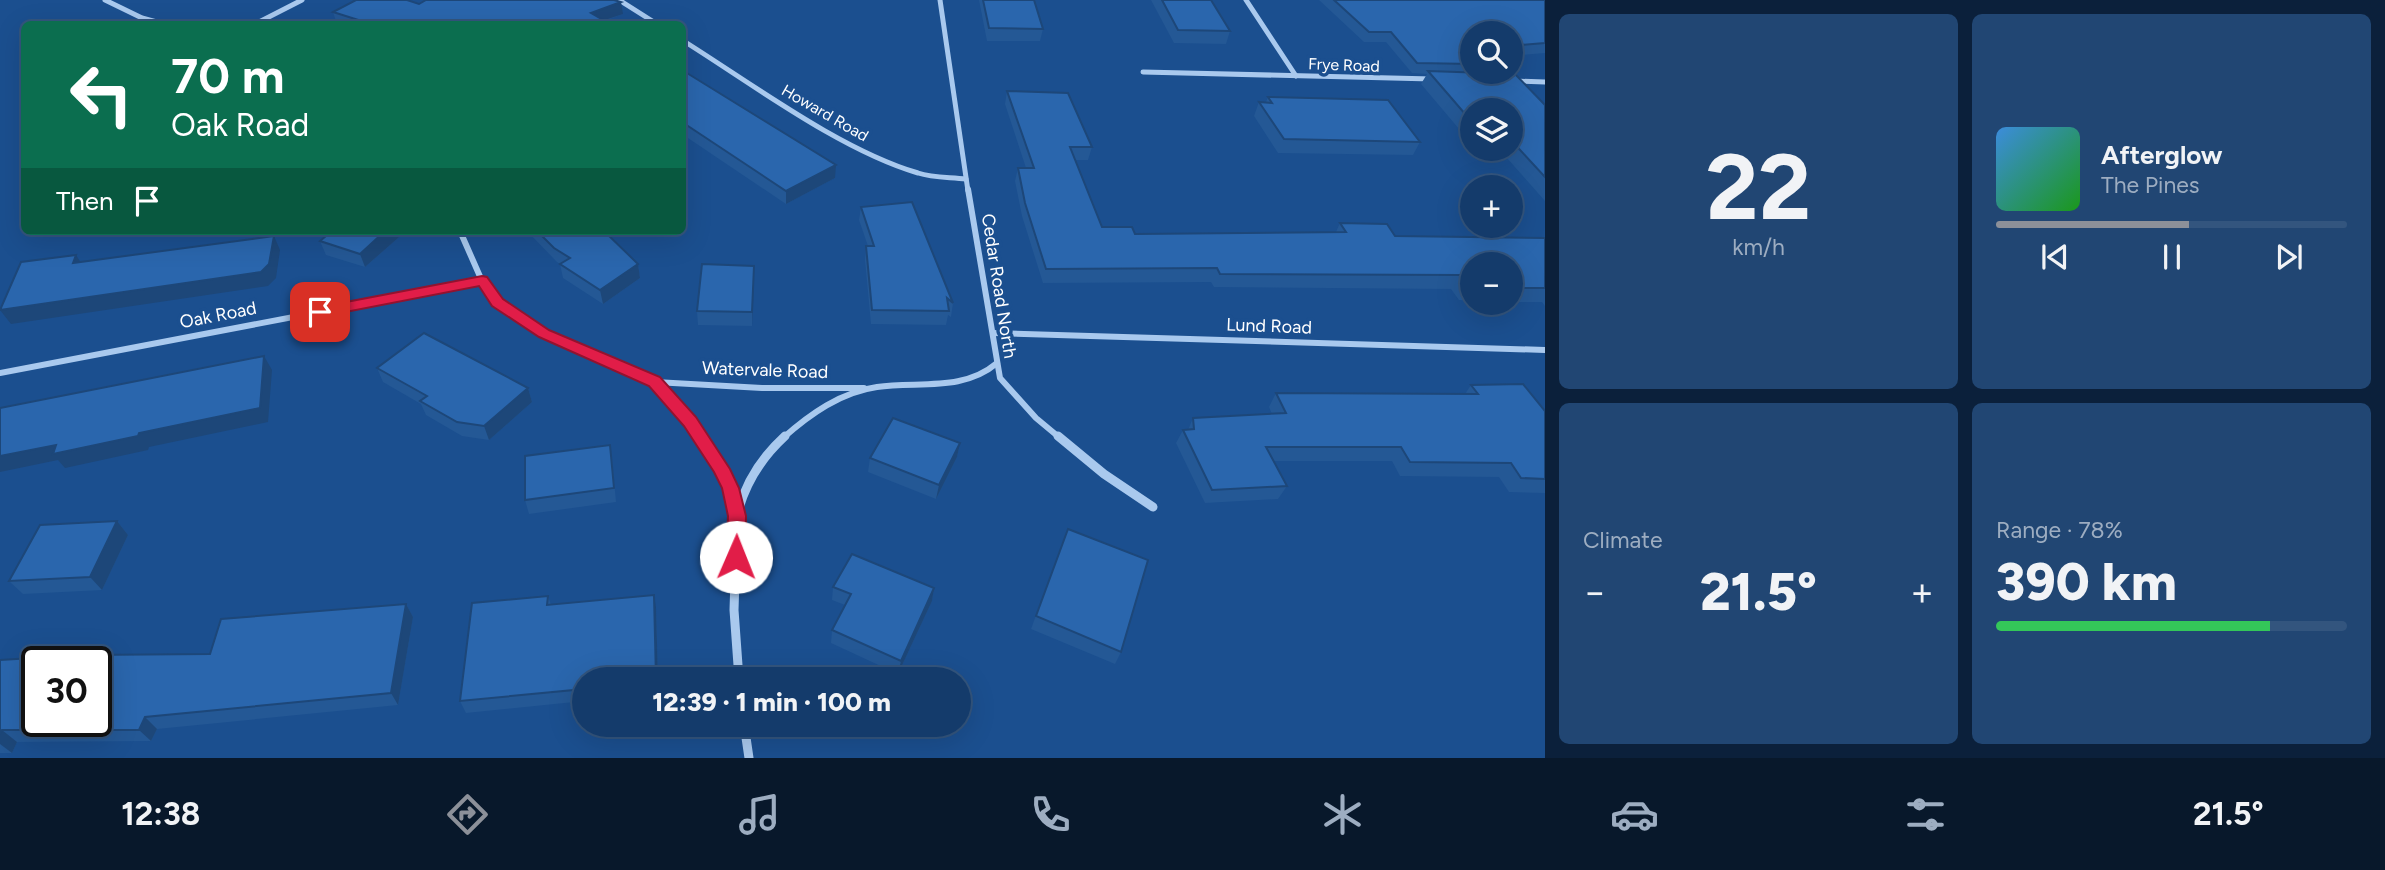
<!DOCTYPE html>
<html lang="en">
<head>
<meta charset="utf-8">
<style>
  :root { --surface:#143b6b; --page:#214673; --text:#f1f3f6; --muted:#9dadc1; --line:#33557e; --accent:#8c9099 }
  body { margin:0; font-family:Figtree,sans-serif; background:var(--page); color:var(--text); height:100vh; display:flex; flex-direction:column; font-size:26px; white-space:nowrap }
  * { box-sizing:border-box; margin:0 }
  p { font-size:23px; color:var(--muted) }
  .icon { flex:none; width:38px; height:38px; fill:none; stroke:currentColor; stroke-width:2; stroke-linecap:round; stroke-linejoin:round }
  .map { position:relative; flex:1; overflow:hidden }
  .side { display:flex; flex-direction:column; gap:14px; padding:14px; background:#0b203b; width:840px }
  .side>* { flex:none }
  .top-card { position:absolute; left:21px; top:21px; width:665px; height:214px; border-radius:10px; box-shadow:0 7px 28px #0002,0 0 0 2px var(--line); background:#0b6e4f; color:#fff; overflow:hidden }
  .tools { position:absolute; left:1460px; top:21px; display:grid; gap:14px }
  .tools a { display:grid; place-items:center; width:63px; height:63px; border-radius:50%; background:var(--surface); box-shadow:0 7px 28px #0002,0 0 0 2px var(--line); font-size:35px }
  .speed { position:absolute; left:21px; top:646px; display:flex; gap:14px; font-size:35px; font-weight:700; text-align:center }
  .speed>* { display:grid; place-content:center; width:91px; height:91px; border-radius:50%; background:var(--surface); box-shadow:0 7px 28px #0002,0 0 0 2px var(--line); line-height:1 }
  .speed .limit { border:4px solid #111; border-radius:10px; background:#fff; color:#111 }
  .pin { position:absolute; display:grid; place-items:center; width:60px; height:60px; color:#fff; margin:-30px; border-radius:14px; box-shadow:0 4px 10px #0006 }
  .me { position:absolute; width:77px; margin:-38px; rotate:1deg; stroke-linejoin:round; filter:drop-shadow(0 0 5px #0008) }
  .turn { display:flex; align-items:center; gap:24px; height:147px; padding:0 35px; font-size:32px }
  .turn .icon { width:91px; height:91px; stroke-width:2.5 }
  .turn b { display:block; font-size:49px; line-height:60px }
  .then { display:flex; align-items:center; height:66px; padding:0 35px; background:#0003; gap:14px; font-size:26px }
  .big { font-size:52px; font-weight:800; line-height:1.1 }
  .side .widget { flex:1; display:flex; flex-direction:column; justify-content:center; gap:10px; min-width:0; padding:0 24px; border-radius:10px; background:var(--page) }
  .side .dial { align-items:center; gap:0 }
  .dial b { font-size:91px; line-height:1 }
  .song { display:flex; align-items:center; gap:21px }
  .cover { width:84px; height:84px; border-radius:10px; background:linear-gradient(135deg,hsl(210 70% 55%),hsl(120 70% 35%)) }
  .played { height:7px; border-radius:4px; background:linear-gradient(90deg,var(--accent) 55%,var(--line) 55%) }
  .keys { display:flex; justify-content:space-around; direction:ltr }
  .heat { display:flex; justify-content:space-between; align-items:center; font-size:38px; direction:ltr }
  .charge { height:10px; border-radius:5px; background:linear-gradient(90deg,#34c759 78%,var(--line) 0) }
  .side .tiles { flex:1; display:grid; gap:14px; grid-template-columns:repeat(2,1fr) }
  .trip { position:absolute; left:572px; top:667px; width:399px; height:70px; border-radius:35px; background:var(--surface); box-shadow:0 7px 28px #0002,0 0 0 2px var(--line); font-weight:800; line-height:70px; text-align:center }
  .dock { display:flex; height:112px; justify-content:space-around; align-items:center; background:#08182b; color:var(--muted) }
  .dock .icon { width:49px; height:49px }
  .dock .selected { color:var(--accent) }
  .dock b { font-size:32px; color:var(--text) }
  main { display:flex; flex:1; min-height:0 }
  .map>svg:first-child { display:block }
  .lines { fill:none; stroke-linecap:round; stroke-linejoin:round }
  .minor-far2 { stroke:#a9c9ee; stroke-width:5 }
  .minor-far1 { stroke:#a9c9ee; stroke-width:6 }
  .minor { stroke:#a9c9ee; stroke-width:9 }
  .wall { fill:#245895 }
  .shaded-wall { fill:#1d4779 }
  .building { fill:#2a66ad; stroke:#1d4779; stroke-width:2; fill-rule:evenodd }
  .route { fill:#e11d48; stroke:#92132f; stroke-width:2 }
  .labels { text-anchor:middle; dominant-baseline:central; stroke-width:7; stroke-linejoin:round; paint-order:stroke }
  .far-street-label { font-size:16px; fill:#fff; stroke:#1b4f8f }
  .street-label { font-size:18px; fill:#fff; stroke:#1b4f8f }
</style>
</head>
<body>
<main>
<div class="map">
<svg width="1545" height="758" viewBox="0 0 1545 758">
  <rect width="100%" height="100%" fill="#1b4f8f"/>
  <g class="lines">
    <g class="minor-far2">
      <path d="M105,0L142,18L164,24"/>
      <path d="M619,0L657,24"/>
      <path d="M940,0L968,191"/>
      <path d="M1246,0L1296,76"/>
      <path d="M255,24L302,0"/>
      <path d="M682,40C751,83 840,150 918,173C933,178 950,177 966,179"/>
      <path d="M1143,72L1432,79"/>
      <path d="M1514,81L1545,82"/>
    </g>
    <g class="minor-far1">
      <path d="M968,189L1000,378L1036,418L1060,438"/>
      <path d="M460,231L482,281L497,302L544,333L655,382L701,438"/>
      <path d="M993,333L1545,350"/>
      <path d="M0,373L482,281"/>
      <path d="M655,382L762,388H864"/>
      <path d="M783,438C810,414 841,392 877,387C918,381 963,392 997,363"/>
    </g>
    <g class="minor">
      <path d="M699,436L722,469L737,516L734,610L739,679"/>
      <path d="M1058,436L1104,474L1153,507"/>
      <path d="M737,515C745,483 761,458 785,436"/>
      <path d="M744,724L749,758"/>
    </g>
  </g>
  <g class="wall">
    <path d="M979,0H1034L1043,29L1040,41H987Z"/>
    <path d="M1151,0H1211L1230,31L1226,44L1174,43Z"/>
    <path d="M1319,0H1545V53L1510,56V33H1472V72H1500L1499,73L1545,105V201L1499,149H1510V110H1472V136H1465L1421,84L1427,74L1412,73L1386,42H1364Z"/>
    <path d="M419,4L623,14L604,21L610,24H337L333,12Z"/>
    <path d="M682,70L835,178L786,204L682,134Z"/>
    <path d="M1007,91L1092,147L1088,160H1075L1102,227L1135,234L1336,232L1340,223L1395,236L1545,238V306L1542,302H1510V264H1472V301L1459,300L1451,289L1214,287L1211,282L1043,283L1022,216L1015,181L1018,168H1026L1005,104Z"/>
    <path d="M1268,97L1420,142L1413,155L1278,153L1254,116L1259,102H1266Z"/>
    <path d="M861,207L953,303L951,317L948,315L946,325L871,324L865,260L866,246H868L859,220Z"/>
    <path d="M332,231H406L365,267L326,255L320,241Z"/>
    <path d="M527,231H604L638,264L640,278L603,304L563,278L560,264L557,262Z"/>
    <path d="M754,280L752,326L698,325L697,311Z"/>
    <path d="M377,368L528,388L532,402L489,440L462,436L426,415L421,404L383,382Z"/>
    <path d="M1471,385L1545,411V493L1509,492L1499,477L1400,476L1392,461H1273L1287,486L1278,499L1205,503L1176,443L1183,430H1188L1193,418L1272,414L1269,407L1276,393L1465,394Z"/>
    <path d="M960,443L957,457L936,499L868,472L870,458Z"/>
    <path d="M612,459L616,502L529,514L525,500Z"/>
    <path d="M117,521L128,535L102,590L23,594L9,581Z"/>
    <path d="M1068,529L1121,652L1115,664L1031,629Z"/>
    <path d="M833,587L934,588L932,601L898,674L831,643L832,630L845,605L832,600Z"/>
    <path d="M548,596L551,605L656,608L658,679H584V701L466,713L460,701Z"/>
    <path d="M406,604L413,617L398,705L157,729L151,741L17,742L12,753H0V660L210,654Z"/>
  </g>
  <g class="shaded-wall">
    <path d="M621,2L623,14L593,24L591,13Z"/>
    <path d="M836,165L835,178L786,204V191Z"/>
    <path d="M385,231H406L365,267L360,254Z"/>
    <path d="M274,236L280,250L276,278L268,286L11,324L0,310Z"/>
    <path d="M76,255L85,269L73,263Z"/>
    <path d="M638,264L640,278L603,304L600,290Z"/>
    <path d="M754,266V280L752,326V312Z"/>
    <path d="M264,356L272,370L268,422L149,447L148,450L65,468L58,460L0,472V456L56,445L139,433Z"/>
    <path d="M528,388L532,402L489,440L484,426Z"/>
    <path d="M960,443L957,457L936,499L939,485Z"/>
    <path d="M117,521L128,535L102,590L90,577Z"/>
    <path d="M934,588L932,601L898,674L901,661Z"/>
    <path d="M654,595L656,608L658,679H656Z"/>
    <path d="M406,604L413,617L398,705L391,693Z"/>
    <path d="M145,717L157,729L151,741L139,730Z"/>
    <path d="M2,730L17,742L12,753L0,744V734Z"/>
  </g>
  <g class="building">
    <path d="M356,0H407L419,4L426,0H614L621,2L591,13L610,24H371L333,12Z"/>
    <path d="M983,0H1034L1043,29L989,28Z"/>
    <path d="M1162,0H1211L1230,31L1178,30Z"/>
    <path d="M1334,0H1545V43L1510,46V33H1472V64L1417,63L1391,32H1369Z"/>
    <path d="M682,70L836,165L786,191L682,122Z"/>
    <path d="M1428,71L1515,74L1545,105V177L1510,139V110H1472V122Z"/>
    <path d="M1007,91L1068,93L1092,147H1070L1102,227H1132L1135,234L1346,232L1340,223L1387,224L1395,236L1545,238V288H1510V264H1472V287H1468L1460,275L1220,274L1217,268L1046,269L1025,203L1018,168H1034Z"/>
    <path d="M1268,97L1388,100L1420,142L1284,139L1259,102L1272,103Z"/>
    <path d="M912,202L953,303L947,298L949,311L872,310L866,246H874L861,207Z"/>
    <path d="M332,231H385L360,254L320,241Z"/>
    <path d="M537,231H604L638,264L600,290L560,264L570,258L554,248Z"/>
    <path d="M274,236L269,264L261,272L0,310L21,262L76,255L73,263Z"/>
    <path d="M702,264L754,266L752,312L697,311Z"/>
    <path d="M424,333L528,388L484,426L457,422L420,401L427,396L377,368Z"/>
    <path d="M264,356L260,408L139,433L138,436L53,454L56,445L0,456V408Z"/>
    <path d="M1523,384L1545,411V479L1521,478L1511,463L1410,462L1401,447H1266L1287,486L1212,490L1183,430L1194,429L1193,418L1286,413L1276,393L1478,394L1471,385Z"/>
    <path d="M893,418L960,443L939,485L870,458Z"/>
    <path d="M610,445L614,488L525,500V456Z"/>
    <path d="M117,521L90,577L9,581L40,525Z"/>
    <path d="M1068,529L1148,560L1121,652L1036,616Z"/>
    <path d="M852,554L934,588L901,661L832,630L851,594L833,587Z"/>
    <path d="M654,595L656,679H584V689L460,701L472,603L548,596L547,605Z"/>
    <path d="M406,604L391,693L145,717L139,730H2L0,734V660L82,655L210,654L221,619ZM37,662H96V721H37Z"/>
  </g>
  <path class="route" d="M482,276L487,277L503,299L549,330L660,377L696,417L730,469L739,488L746,516L745,557L742,563L736,565L729,563L726,557L728,516L722,488L714,472L684,426L649,386L539,337L492,306L479,286L320,317L313,312L320,307Z"/>
  <g class="labels">
    <g class="far-street-label">
      <text transform="translate(1344 65) rotate(2)">Frye Road</text>
      <text transform="translate(825 113) rotate(30)">Howard Road</text>
    </g>
    <g class="street-label">
      <text transform="translate(999 286) rotate(81)">Cedar Road North</text>
      <text transform="translate(218 315) rotate(-11)">Oak Road</text>
      <text transform="translate(1269 326) rotate(2)">Lund Road</text>
      <text transform="translate(765 370) rotate(2)">Watervale Road</text>
    </g>
  </g>
</svg>
<div class="tools">
<a><svg class="icon" aria-label="search" viewBox="0 0 24 24"><circle cx="10" cy="10" r="6"/><path d="M15 15l6 6"/></svg></a>
<a><svg class="icon" aria-label="layers" viewBox="0 0 24 24"><path d="M12 4l9 5-9 5-9-5zM3 14l9 5 9-5"/></svg></a>
<a>+</a>
<a>−</a>
</div>
<div class="speed"><div class="limit">30</div></div>
<div class="pin" style="left:320px;top:312px;background:#d93025"><svg class="icon" aria-label="arrive" viewBox="0 0 24 24"><path d="M6 21V4h12l-3 4 3 4H6"/></svg></div>
<svg class="me" style="left:736px;top:557px" viewBox="-20 -20 40 40"><circle r="19" fill="#fff"/><path d="M0-13L10 11 0 6-10 11z" fill="#e11d48"/></svg>
<div class="trip">12:39 · 1 min · 100 m</div>
<div class="top-card">
<div class="turn"><svg class="icon" aria-label="left" viewBox="0 0 24 24"><path d="M17 20v-9H6M10 6l-5 5 5 5"/></svg><div><b>70 m</b>Oak Road</div></div>
<div class="then">Then<svg class="icon" aria-label="arrive" viewBox="0 0 24 24"><path d="M6 21V4h12l-3 4 3 4H6"/></svg></div>
</div>
</div>
<section class="side">
<div class="tiles">
<div class="widget dial"><b>22</b><p>km/h</p></div>
<div class="widget">
<div class="song"><i class="cover"></i><div><b>Afterglow</b><p>The Pines</p></div></div>
<div class="played"></div>
<div class="keys"><svg class="icon" aria-label="previous" viewBox="0 0 24 24"><path d="M18 5L8 12l10 7zM5 5v14"/></svg><svg class="icon" aria-label="pause" viewBox="0 0 24 24"><path d="M8 5v14M16 5v14"/></svg><svg class="icon" aria-label="next" viewBox="0 0 24 24"><path d="M6 5l10 7-10 7zM19 5v14"/></svg></div>
</div>
<div class="widget"><p>Climate</p>
<div class="heat"><a>−</a><b class="big">21.5°</b><a>+</a></div>
</div>
<div class="widget"><p>Range · 78%</p><b class="big">390 km</b><div class="charge"></div></div>
</div>
</section>
</main>
<nav class="dock">
<b>12:38</b>
<svg class="icon selected" aria-label="directions" viewBox="0 0 24 24"><path d="M12 3l9 9-9 9-9-9zM9 14v-3h6M13 9l2 2-2 2"/></svg>
<svg class="icon" aria-label="music" viewBox="0 0 24 24"><path d="M9 18V5l10-2v13"/><circle cx="6" cy="18" r="3"/><circle cx="16" cy="16" r="3"/></svg>
<svg class="icon" aria-label="phone" viewBox="0 0 24 24"><path d="M5 4h4l2 5-3 2q2 4 5 5l2-3 5 2v4C11 20 4 13 5 4z"/></svg>
<svg class="icon" aria-label="climate" viewBox="0 0 24 24"><path d="M12 3v18M4 7l16 10M4 17L20 7"/></svg>
<svg class="icon" aria-label="car" viewBox="0 0 24 24"><path d="M5 17H2v-5l4-1 3-4h7l3 4 3 1v5h-3M9 17h6M6 11h13"/><circle cx="7" cy="17" r="2"/><circle cx="17" cy="17" r="2"/></svg>
<svg class="icon" aria-label="filters" viewBox="0 0 24 24"><path d="M4 7h16M4 17h16"/><circle cx="9" cy="7" r="2"/><circle cx="15" cy="17" r="2"/></svg>
<b>21.5°</b>
</nav>
</body>
</html>
